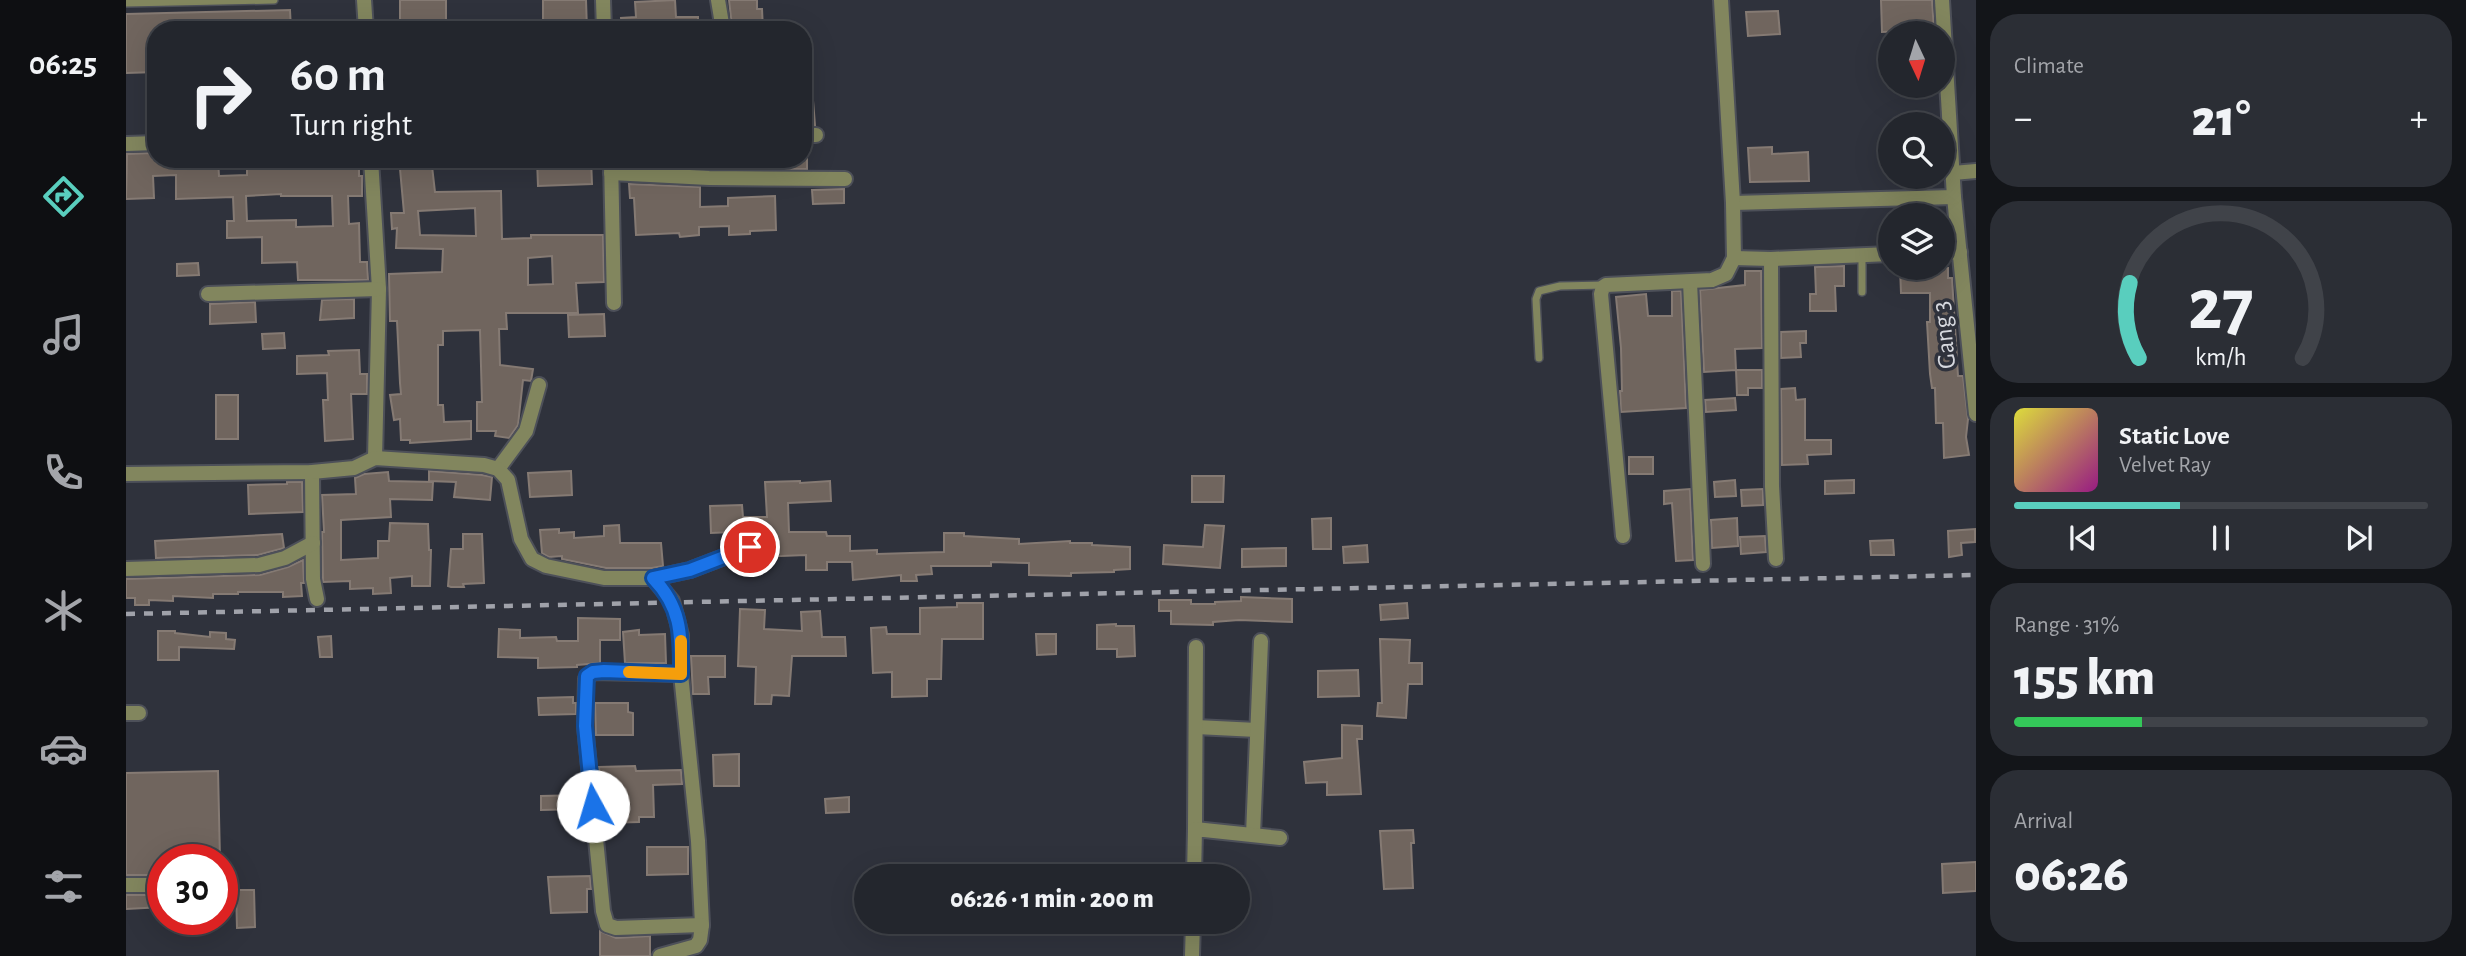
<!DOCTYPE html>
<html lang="en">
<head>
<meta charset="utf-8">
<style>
  :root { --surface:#23262d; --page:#2b2e35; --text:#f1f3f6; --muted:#a3a5aa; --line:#404349; --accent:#59cebe }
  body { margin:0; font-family:"Alegreya Sans",sans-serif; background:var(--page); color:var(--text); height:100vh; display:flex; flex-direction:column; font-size:26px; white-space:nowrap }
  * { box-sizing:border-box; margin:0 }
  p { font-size:23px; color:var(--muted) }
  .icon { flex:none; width:38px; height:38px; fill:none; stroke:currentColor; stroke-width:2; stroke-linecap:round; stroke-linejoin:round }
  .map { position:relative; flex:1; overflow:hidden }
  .side { display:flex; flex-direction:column; gap:14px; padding:14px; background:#131519; width:490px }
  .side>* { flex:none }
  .hud { position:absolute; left:21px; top:21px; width:665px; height:147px; border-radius:28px; box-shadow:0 7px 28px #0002,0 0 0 2px var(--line); background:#23262d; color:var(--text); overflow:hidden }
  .needle { width:46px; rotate:176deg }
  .fabs { position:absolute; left:1752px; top:21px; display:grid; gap:14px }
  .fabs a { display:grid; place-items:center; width:77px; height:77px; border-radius:50%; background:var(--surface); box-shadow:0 7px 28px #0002,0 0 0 2px var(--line); font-size:35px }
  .speed { position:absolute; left:21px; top:844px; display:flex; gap:14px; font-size:35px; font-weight:700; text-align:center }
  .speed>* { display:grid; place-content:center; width:91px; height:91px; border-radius:50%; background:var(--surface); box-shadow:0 7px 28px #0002,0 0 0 2px var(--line); line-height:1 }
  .speed .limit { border:10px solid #d22; background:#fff; color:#111 }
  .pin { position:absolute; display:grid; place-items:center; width:60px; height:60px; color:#fff; margin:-30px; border:4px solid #fff; border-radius:50%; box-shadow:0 2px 7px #0007 }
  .me { position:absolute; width:77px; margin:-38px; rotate:354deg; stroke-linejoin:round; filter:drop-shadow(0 0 5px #0008) }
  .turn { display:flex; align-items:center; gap:24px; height:147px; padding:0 28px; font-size:32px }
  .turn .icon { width:91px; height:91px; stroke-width:2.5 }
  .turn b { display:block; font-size:49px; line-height:60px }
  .big { font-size:52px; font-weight:800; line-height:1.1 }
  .side .card { flex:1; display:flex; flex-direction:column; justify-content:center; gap:10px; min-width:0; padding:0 24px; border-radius:28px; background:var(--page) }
  .side .dial { align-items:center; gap:0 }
  .dial svg { height:182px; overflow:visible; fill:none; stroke:var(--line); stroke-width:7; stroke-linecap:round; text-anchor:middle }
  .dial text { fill:var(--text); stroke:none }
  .song { display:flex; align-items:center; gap:21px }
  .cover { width:84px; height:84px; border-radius:10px; background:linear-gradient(135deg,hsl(60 70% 55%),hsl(310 70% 35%)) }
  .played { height:7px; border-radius:4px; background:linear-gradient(90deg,var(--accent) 40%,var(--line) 40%) }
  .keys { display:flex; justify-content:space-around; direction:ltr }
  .heat { display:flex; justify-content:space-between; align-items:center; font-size:38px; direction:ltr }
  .charge { height:10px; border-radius:5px; background:linear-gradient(90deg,#34c759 31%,var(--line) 0) }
  .trip { position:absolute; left:728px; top:864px; width:396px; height:70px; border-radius:35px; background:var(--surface); box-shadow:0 7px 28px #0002,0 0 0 2px var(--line); font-weight:800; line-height:70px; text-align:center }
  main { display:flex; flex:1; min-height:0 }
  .dock { display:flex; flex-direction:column; width:126px; justify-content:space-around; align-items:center; background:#0e0f12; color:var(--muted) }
  .dock .icon { width:49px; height:49px }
  .dock .selected { color:var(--accent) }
  .dock b { font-size:32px; color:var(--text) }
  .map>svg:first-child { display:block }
  .building { fill:#70655e; stroke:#857a73; stroke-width:2; fill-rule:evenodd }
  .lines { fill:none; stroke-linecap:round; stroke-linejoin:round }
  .lane-casing { stroke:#4d5059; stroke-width:10 }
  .street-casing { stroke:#4d5059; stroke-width:18 }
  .lane { stroke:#82865e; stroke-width:7 }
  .street { stroke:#82865e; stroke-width:14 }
  .rail { stroke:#a0a2aa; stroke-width:4.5; stroke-dasharray:9 9; stroke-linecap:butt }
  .route-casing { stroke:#114b97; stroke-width:18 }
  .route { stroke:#1a73e8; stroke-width:12 }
  .slow { stroke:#f59e0b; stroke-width:12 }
  .labels { text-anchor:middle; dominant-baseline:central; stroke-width:7; stroke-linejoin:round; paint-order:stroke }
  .street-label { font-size:26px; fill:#d6d8de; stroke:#2f323c }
</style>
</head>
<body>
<main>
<nav class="dock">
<b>06:25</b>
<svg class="icon selected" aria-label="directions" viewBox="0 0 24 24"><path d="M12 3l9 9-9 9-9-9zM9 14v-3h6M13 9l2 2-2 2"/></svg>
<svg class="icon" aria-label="music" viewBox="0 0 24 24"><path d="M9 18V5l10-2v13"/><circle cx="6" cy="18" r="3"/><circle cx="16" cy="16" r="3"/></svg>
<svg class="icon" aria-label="phone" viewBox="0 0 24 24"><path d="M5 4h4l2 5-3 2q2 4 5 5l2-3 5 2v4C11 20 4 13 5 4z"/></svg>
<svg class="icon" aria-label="climate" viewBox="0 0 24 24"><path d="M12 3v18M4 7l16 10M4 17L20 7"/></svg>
<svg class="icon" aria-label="car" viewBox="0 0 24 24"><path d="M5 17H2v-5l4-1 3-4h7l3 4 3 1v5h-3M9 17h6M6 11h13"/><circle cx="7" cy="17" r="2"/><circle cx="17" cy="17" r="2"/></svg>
<svg class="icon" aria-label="filters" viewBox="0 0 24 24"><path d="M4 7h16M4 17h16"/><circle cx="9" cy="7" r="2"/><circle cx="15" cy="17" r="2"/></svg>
</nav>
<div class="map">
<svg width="1850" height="956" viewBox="0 0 1850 956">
  <rect width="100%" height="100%" fill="#2f323c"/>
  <g class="building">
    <rect x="274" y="0" width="46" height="30"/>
    <path d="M417,0H460L461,30H421V20H417Z"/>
    <path d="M549,0L550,17H572V30H496L495,18L510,17L509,2Z"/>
    <path d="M603,0H631V9H636L637,30H612V26H606Z"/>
    <path d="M1755,0H1806L1808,30L1756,32Z"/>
    <path d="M164,10L165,30H30V72L0,73V14Z"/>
    <path d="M1652,11L1654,34L1622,36L1620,12Z"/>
    <path d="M686,88L689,125H677V89Z"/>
    <path d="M1646,147V154L1682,152L1683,181L1624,182L1622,148Z"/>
    <path d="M26,153L27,159H92L93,176L121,175V159H233V176H236V196H222L223,224L233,223L234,262H241L242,280H172L171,262L136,263V237L101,238V221H108L107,197L50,199V175L27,176L28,198L0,199L1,154ZM155,194V196H206L207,226L170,227V220L121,221L120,196Z"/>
    <path d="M411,159H465L466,184L412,186Z"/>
    <path d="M510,159H576L577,168L510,165Z"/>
    <path d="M650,159H681V169H651Z"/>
    <path d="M306,166L309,192L375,191L376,239L405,238V235H477L478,282L450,283L452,313H380L381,329H373L374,365L407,369L405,381L397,380L392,425L383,438L369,436L370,431H351V402H356L354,330L317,331V345H312V405H317L318,422L345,421V439L284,443V440H275L274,419L268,420L264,395L275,394L274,383L271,321H264L263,274L316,272L317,249L270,248L271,228L266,229L265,213H278L274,169ZM349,208L350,236L294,235L292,211ZM426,256L427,284L402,285V258Z"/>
    <path d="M503,184L574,187V207L602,206V198L649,196L650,230L624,231V234L603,235V226L573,227V235L554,237L553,233L510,235L508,198H504Z"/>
    <path d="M718,189V203L687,204L686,190Z"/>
    <path d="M72,263L73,275L51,276V264Z"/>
    <path d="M1718,266V286H1709L1710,311H1684V294H1690L1689,267Z"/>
    <path d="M1774,268H1822V278H1826L1832,376H1837L1842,419L1840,437L1843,455L1818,458L1817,423H1810L1809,388H1806L1804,374L1801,322H1804V293H1775Z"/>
    <path d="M1619,271H1635L1636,348L1609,349L1610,370H1636V388H1622V395H1611L1610,370L1578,372L1574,290L1619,285Z"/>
    <path d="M1546,291H1555L1560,408L1495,412L1494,391H1496L1495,348L1490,297L1520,294L1522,316H1546Z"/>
    <path d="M228,299V318L194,320L196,300Z"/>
    <path d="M129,302L130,322L84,324V304Z"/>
    <path d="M478,314L479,336L443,337L442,315Z"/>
    <path d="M1680,331V343H1674L1675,357L1655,358V332Z"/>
    <path d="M158,333L159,348L137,349L136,334Z"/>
    <path d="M233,350L234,374H241V394H225L227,439L199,441L197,400H202L201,373L171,374V356L203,355L202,351Z"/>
    <path d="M1669,388L1670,400L1679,399V440H1705V454L1681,455L1682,464L1656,465L1655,389Z"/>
    <rect x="90" y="395" width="22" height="44"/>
    <path d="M1609,398L1610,410L1580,412L1579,400Z"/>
    <rect x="1503" y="457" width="24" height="17"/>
    <path d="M303,471L356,475L366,477L364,500L328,497L330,482L303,481Z"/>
    <path d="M445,471L446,495L404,497L402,473Z"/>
    <path d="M262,472L263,481L307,482L306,500L264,499L265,517L215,520V560L252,558V541H263L264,523L302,524L303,550H305L304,586H286V576L264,578L265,593L247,594V588L224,589V581L197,582L196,532H198L196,495L230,494L229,478L238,474Z"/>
    <path d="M1066,476H1098L1097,502H1066Z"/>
    <path d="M1609,480L1610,496L1589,497L1588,482Z"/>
    <path d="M1728,480V493L1699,494V481Z"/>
    <path d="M674,481V483L704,481L705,501L662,503L663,532H700L701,536H724V551L751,550V554L818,552V533H838V536L893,539V544L944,541V543H966V545L1004,547V569L988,570V572L945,573V576L903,575V563L865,562V566H805L806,574L790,575L791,581H775V575L727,580L726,562H701V570H680V555L633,557L632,531L585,533L584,506L616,505L617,517H641L639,482Z"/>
    <path d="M161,482H176L177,512L123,514L122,485L161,484Z"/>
    <path d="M1564,489L1567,560L1550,561L1546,503L1538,504V491Z"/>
    <path d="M1637,489V505L1616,506L1615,490Z"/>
    <path d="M1205,518V549H1187L1186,519Z"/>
    <path d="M1611,518L1612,546L1586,548L1585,520Z"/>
    <path d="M493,525L494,543H535L537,566L526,568H480L436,559V556L423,557L416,553L414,530L433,529V533L448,532V538L478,536V526Z"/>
    <path d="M1079,525L1098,526L1094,568L1037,564L1038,545L1077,547Z"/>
    <path d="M1849,529V542L1835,543L1836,555L1823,557L1822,531Z"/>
    <path d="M156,534L158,548L132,555L30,558L29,541Z"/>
    <path d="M337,534H356L358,583L337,584L338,587H325L322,586L325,549H337Z"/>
    <path d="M1639,536L1640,552L1615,554L1614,537Z"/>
    <path d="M1767,540L1768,555H1745L1744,541Z"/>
    <path d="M1241,545L1242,562L1218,563L1217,547Z"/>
    <path d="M1160,548V566L1116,567V549Z"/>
    <path d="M177,560L178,583H175L176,596L157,597V592H112V594H87V598L47,596V601L23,600V605H9V598H0V579L134,575L162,567Z"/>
    <path d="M1115,597L1166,599V622L1113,620L1087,622V625L1045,624V611H1033V600H1065V604H1089V602L1115,601Z"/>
    <path d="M831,603H857V639H816L815,679H801V696L766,697V672L747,673L745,628L760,627L761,634H794V608L831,607Z"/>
    <path d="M1281,603L1282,618L1255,620L1254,605Z"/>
    <path d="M614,609L639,610L638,629L676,631L675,612L694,611L696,637H719L720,656H666L663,696L646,695L645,704H629L630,667L612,666Z"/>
    <path d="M452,618L494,619V640H474V663L451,665V667L412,668V658L372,657L373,629L394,630V638L430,637L431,641H452Z"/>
    <path d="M990,624V626H1008L1009,656L991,657V649H971V625Z"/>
    <path d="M513,630V635L539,634L540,663H499L497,632Z"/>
    <path d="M32,631H49V633L84,637V632L100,633V639L109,640L108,649L53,647V660H32Z"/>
    <path d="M910,634H930V654L911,655Z"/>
    <path d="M205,636L206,657H194L192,637Z"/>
    <path d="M1254,639L1284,640L1283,663H1296V684H1282L1280,718L1251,716L1252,703H1256Z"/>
    <path d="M565,656H599V677H582L583,694H567Z"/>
    <path d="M1232,670L1233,696L1192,697V671Z"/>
    <path d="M447,697V703H450V714L413,715L412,698Z"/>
    <path d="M469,703H502V712L507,713V735H470Z"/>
    <path d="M1216,725L1236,726V739H1231L1235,794L1201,795V782L1180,783L1178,762L1216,758Z"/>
    <path d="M613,754V786H588L587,755Z"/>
    <path d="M509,766L510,771L555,770L556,784L527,785L528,817H513V822L478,823L473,767Z"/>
    <path d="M92,771L94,859H37V875H0V773Z"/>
    <path d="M456,795L457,809L415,810V796Z"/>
    <path d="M723,797V812L700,813L699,799Z"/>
    <path d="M1287,830L1288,843H1285L1287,888L1258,889L1254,831Z"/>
    <path d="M521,847H562V874L521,875Z"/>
    <path d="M1850,862V891L1817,893L1816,864Z"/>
    <path d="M464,876L465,889H461V912L425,913L422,877Z"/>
    <path d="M110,890H128L129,927L111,928Z"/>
    <path d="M0,895H37V907L0,909Z"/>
    <path d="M474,931L490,938L524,936V956H474Z"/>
  </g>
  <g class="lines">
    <g class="lane-casing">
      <g id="lane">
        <path d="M0,3L148,0"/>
        <path d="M1736,292V255"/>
        <path d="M1413,358L1410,299L1413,291L1434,286L1479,285"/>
      </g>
    </g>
    <g class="street-casing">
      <g id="street">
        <path d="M238,0L240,30"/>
        <path d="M477,0L478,30"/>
        <path d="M592,0L597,30"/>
        <path d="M1816,0L1828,197L1850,414"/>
        <path d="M677,135H690"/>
        <path d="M0,144L30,143"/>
        <path d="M245,159L253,289L249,458"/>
        <path d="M485,159L488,303"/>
        <path d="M485,173L583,178L719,179"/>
        <path d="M1827,173L1850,171"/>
        <path d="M1607,203L1828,197"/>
        <path d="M1816,253L1834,252"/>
        <path d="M1608,258L1645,259L1764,254"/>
        <path d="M1645,259L1646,486L1650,559"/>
        <path d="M1564,282L1577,564"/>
        <path d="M82,294L253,289"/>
        <path d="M372,469L400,431L413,385"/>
        <path d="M186,472L187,579L191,599"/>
        <path d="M0,474L186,472L228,468L249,458L358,465L372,469L382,480L395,539L406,559L420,566L478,578H527L564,570L624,547"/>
        <path d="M1497,536L1475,294L1477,287L1480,285L1586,280L1600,274L1608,258L1607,203L1595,0"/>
        <path d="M0,569L133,565L159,558L187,543"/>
        <path d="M527,578L546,601L555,635V674L572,841L576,925L574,940L570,946L534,956"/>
        <path d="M555,674L467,672L460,679L459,726L477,911L481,925L490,928L576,925"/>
        <path d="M0,713H13"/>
        <path d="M1070,727L1131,730"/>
        <path d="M1069,829L1070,647"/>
        <path d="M1127,835L1135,641"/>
        <path d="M1068,877L1069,829L1154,838"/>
        <path d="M0,885H37"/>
        <path d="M1066,956L1067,922"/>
      </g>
    </g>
    <use href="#lane" class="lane"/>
    <use href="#street" class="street"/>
    <path class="rail" d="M0,614L1850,575"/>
  </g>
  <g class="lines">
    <g class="route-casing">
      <path id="route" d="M467,806L459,726L461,676L467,672L478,671L555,674C555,635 556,608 527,578L564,570L624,547"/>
    </g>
    <use href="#route" class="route"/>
    <path class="slow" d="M503,672L555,674V641"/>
  </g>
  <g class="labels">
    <g class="street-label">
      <text transform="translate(1818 335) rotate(-96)">Gang 3</text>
    </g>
  </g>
</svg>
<div class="fabs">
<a><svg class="needle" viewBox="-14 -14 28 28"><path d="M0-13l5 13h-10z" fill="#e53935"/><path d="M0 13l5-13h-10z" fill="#a3a5aa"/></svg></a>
<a><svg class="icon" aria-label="search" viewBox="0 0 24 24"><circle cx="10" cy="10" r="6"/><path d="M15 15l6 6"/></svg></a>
<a><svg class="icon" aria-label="layers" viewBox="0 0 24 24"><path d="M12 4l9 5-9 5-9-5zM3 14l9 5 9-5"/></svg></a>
</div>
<div class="speed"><div class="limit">30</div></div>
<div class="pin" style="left:624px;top:547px;background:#d93025"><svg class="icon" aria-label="arrive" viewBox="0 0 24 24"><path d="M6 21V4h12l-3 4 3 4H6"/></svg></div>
<svg class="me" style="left:467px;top:806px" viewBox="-20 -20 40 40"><circle r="19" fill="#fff"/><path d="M0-13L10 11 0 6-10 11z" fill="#1a73e8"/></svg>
<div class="trip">06:26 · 1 min · 200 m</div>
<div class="hud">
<div class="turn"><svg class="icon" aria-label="right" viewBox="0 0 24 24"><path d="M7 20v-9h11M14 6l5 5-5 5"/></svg><div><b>60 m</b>Turn right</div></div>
</div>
</div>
<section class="side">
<div class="card"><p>Climate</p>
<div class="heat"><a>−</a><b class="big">21°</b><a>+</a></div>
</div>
<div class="card dial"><svg viewBox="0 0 100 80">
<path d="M14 69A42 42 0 1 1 86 69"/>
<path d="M14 69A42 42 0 0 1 10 36" stroke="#59cebe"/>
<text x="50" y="56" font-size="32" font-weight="700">27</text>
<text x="50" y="72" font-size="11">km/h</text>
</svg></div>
<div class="card">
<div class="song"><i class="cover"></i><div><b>Static Love</b><p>Velvet Ray</p></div></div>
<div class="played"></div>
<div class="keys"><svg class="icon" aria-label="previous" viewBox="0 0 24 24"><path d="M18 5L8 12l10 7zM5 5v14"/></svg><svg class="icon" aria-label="pause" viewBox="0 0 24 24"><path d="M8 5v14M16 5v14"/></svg><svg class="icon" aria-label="next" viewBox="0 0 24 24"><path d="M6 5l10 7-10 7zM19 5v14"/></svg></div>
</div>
<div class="card"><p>Range · 31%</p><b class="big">155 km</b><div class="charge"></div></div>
<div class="card"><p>Arrival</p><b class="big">06:26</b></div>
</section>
</main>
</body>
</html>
